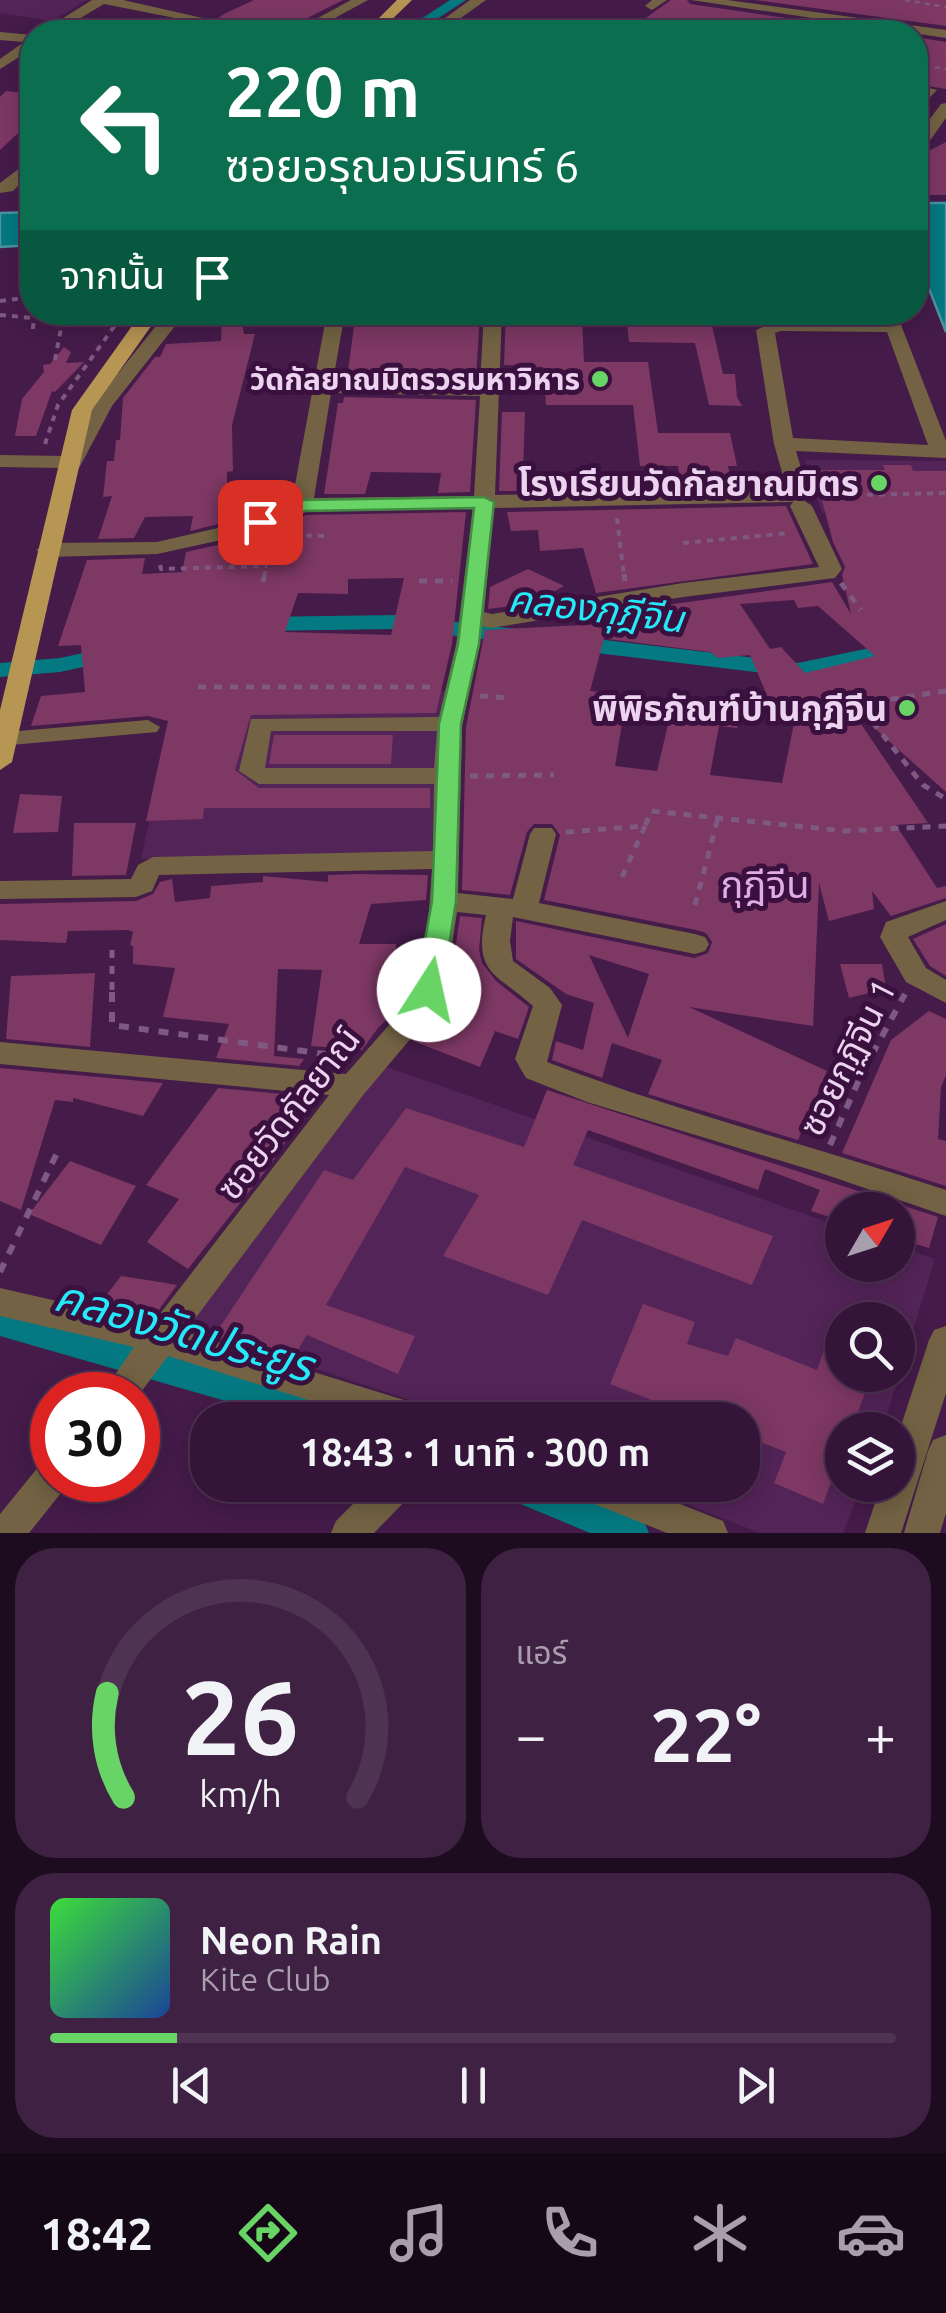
<!DOCTYPE html>
<html lang="th">
<head>
<meta charset="utf-8">
<style>
  :root { --surface:#341438; --page:#3f2143; --text:#f1f3f6; --muted:#a99eae; --line:#4e3353; --accent:#67d465 }
  body { margin:0; font-family:Ubuntu,"Noto Sans Thai",sans-serif; background:var(--page); color:var(--text); height:100vh; display:flex; flex-direction:column; font-size:38px; white-space:nowrap }
  * { box-sizing:border-box; margin:0 }
  p { font-size:32px; color:var(--muted) }
  .icon { flex:none; width:55px; height:55px; fill:none; stroke:currentColor; stroke-width:2; stroke-linecap:round; stroke-linejoin:round }
  .map { position:relative; height:1533px; overflow:hidden }
  .details { display:flex; flex-direction:column; gap:15px; padding:15px; background:#1d0b1f; flex:1 }
  .details>* { flex:none }
  .guide { position:absolute; left:20px; top:20px; width:908px; height:305px; border-radius:40px; box-shadow:0 5px 25px #0003,0 0 0 2px var(--line); background:#0b6e4f; color:#fff; overflow:hidden }
  .needle { width:65px; rotate:51deg }
  .tools { position:absolute; left:825px; top:1192px; display:grid; gap:20px }
  .tools a { display:grid; place-items:center; width:90px; height:90px; border-radius:50%; background:var(--surface); box-shadow:0 5px 25px #0003,0 0 0 2px var(--line); font-size:50px }
  .speed { position:absolute; left:30px; top:1372px; display:flex; gap:20px; font-size:50px; font-weight:700; text-align:center }
  .speed>* { display:grid; place-content:center; width:130px; height:130px; border-radius:50%; background:var(--surface); box-shadow:0 5px 25px #0003,0 0 0 2px var(--line); line-height:1 }
  .speed .limit { border:15px solid #d22; background:#fff; color:#111 }
  .pin { position:absolute; display:grid; place-items:center; width:85px; height:85px; color:#fff; margin:-42px; border-radius:20px; box-shadow:0 5px 15px #0006 }
  .me { position:absolute; width:110px; margin:-55px; rotate:10deg; stroke-linejoin:round; filter:drop-shadow(0 0 8px #0008) }
  .turn { display:flex; align-items:center; gap:35px; height:210px; padding:0 40px; font-size:45px }
  .turn .icon { width:130px; height:130px; stroke-width:2.5 }
  .turn b { display:block; font-size:70px; line-height:85px }
  .then { display:flex; align-items:center; height:95px; padding:0 40px; background:#0003; gap:20px; font-size:38px }
  .big { font-size:75px; font-weight:600; line-height:1.1 }
  .details .widget { flex:1; display:flex; flex-direction:column; justify-content:center; gap:15px; min-width:0; padding:0 35px; border-radius:40px; background:var(--page) }
  .details .dial { align-items:center; gap:0 }
  .dial svg { height:260px; overflow:visible; fill:none; stroke:var(--line); stroke-width:7; stroke-linecap:round; text-anchor:middle }
  .dial text { fill:var(--text); stroke:none }
  .song { display:flex; align-items:center; gap:30px }
  .cover { width:120px; height:120px; border-radius:15px; background:linear-gradient(135deg,hsl(120 70% 55%),hsl(220 70% 35%)) }
  .played { height:10px; border-radius:5px; background:linear-gradient(90deg,var(--accent) 15%,var(--line) 15%) }
  .keys { display:flex; justify-content:space-around; direction:ltr }
  .heat { display:flex; justify-content:space-between; align-items:center; font-size:55px; direction:ltr }
  .details .tiles { flex:1; display:grid; gap:15px; grid-template-columns:1fr 1fr }
  .widget:last-child { grid-column:span 2 }
  .trip { position:absolute; left:190px; top:1402px; width:570px; height:100px; border-radius:40px; background:var(--surface); box-shadow:0 5px 25px #0003,0 0 0 2px var(--line); font-weight:600; line-height:100px; text-align:center }
  .tab-bar { display:flex; height:160px; justify-content:space-around; align-items:center; background:#150816; color:var(--muted) }
  .tab-bar .icon { width:70px; height:70px }
  .tab-bar .active { color:var(--accent) }
  .tab-bar b { font-size:45px; color:var(--text) }
  .map>svg:first-child { display:block }
  .built { fill:#532458; fill-rule:evenodd }
  .water { fill:#047981; stroke:#4a94a2; stroke-width:2.5 }
  .lines { fill:none; stroke-linecap:round; stroke-linejoin:round }
  .canal { fill:#047981; fill-rule:evenodd }
  .building { fill:#7d3864; fill-rule:evenodd }
  .path-far3 { stroke:#7e5982; stroke-width:2.5; stroke-dasharray:5 5; stroke-linecap:butt }
  .path-far2 { stroke:#7e5982; stroke-width:4; stroke-dasharray:6 6; stroke-linecap:butt }
  .path-far1 { stroke:#7e5982; stroke-width:5; stroke-dasharray:8 8; stroke-linecap:butt }
  .path { stroke:#7e5982; stroke-width:6; stroke-dasharray:10 10; stroke-linecap:butt }
  .minor { fill:#736344; fill-rule:evenodd }
  .major { fill:#b79553; fill-rule:evenodd }
  .route { fill:#67d465; stroke:#438a42; stroke-width:2.5 }
  .poi-dot { fill:#67d465; stroke:#3a103f; stroke-width:4 }
  .labels { text-anchor:middle; dominant-baseline:central; stroke-width:10; stroke-linejoin:round; paint-order:stroke }
  .far-poi-label { font-size:30px; font-weight:bold; fill:#ecd3ef; stroke:#3a103f; text-anchor:end }
  .poi-label { font-size:35px; font-weight:bold; fill:#ecd3ef; stroke:#3a103f; text-anchor:end }
  .street-label { font-size:35px; fill:#ecd3ef; stroke:#3a103f }
  .water-label { font-size:38px; font-style:italic; fill:#25e9f8; stroke:#3a103f }
  .neighbourhood-label { font-size:38px; fill:#e0aee5; stroke:#3a103f }
  .near-water-label { font-size:45px; font-style:italic; fill:#25e9f8; stroke:#3a103f }
</style>
</head>
<body>
<div class="map">
<svg width="946" height="1533" viewBox="0 0 946 1533">
  <rect width="100%" height="100%" fill="#451b4a"/>
  <g class="built">
    <path d="M0,0H86L53,21L0,13Z"/>
    <path d="M805,460L946,461V505L822,513Z"/>
    <path d="M178,688L449,691L442,863L141,859Z"/>
    <path d="M381,1065L842,1227V1265H898V1246L935,1259L882,1430H842V1485H862L843,1533H760L639,1485H742V1420H469L290,1360L178,1331ZM842,1320H898V1375H842Z"/>
  </g>
  <g class="water">
    <path d="M915,203H946V332L915,253Z"/>
    <path d="M32,212V245L0,247V213Z"/>
  </g>
  <g class="lines">
    <g class="canal">
      <path d="M450,0H466L417,32H401Z"/>
      <path d="M396,615L516,629L528,636L516,643L396,629L257,631L246,624L257,617Z"/>
      <path d="M946,632V646L798,677L571,650L559,643L571,636L798,663Z"/>
      <path d="M116,646L124,648L128,653L124,658L60,672L0,677V663L60,658Z"/>
      <path d="M0,1308L346,1405L358,1409L364,1420H292L0,1336Z"/>
      <path d="M499,1485H557L644,1521L649,1533H590L504,1497Z"/>
    </g>
  </g>
  <g class="building">
    <path d="M254,0H343L280,32H198L224,14Z"/>
    <path d="M671,0H687L690,4L884,32H626Z"/>
    <path d="M755,0H946V26Z"/>
    <path d="M915,37L946,42V89L915,84Z"/>
    <path d="M6,91L32,94V120L0,150V97Z"/>
    <path d="M946,142V195H915V158Z"/>
    <path d="M356,312L452,319V312H480L476,380L347,378Z"/>
    <path d="M506,312L582,317L584,362H648L658,433H730L737,466H728L732,487L681,488L678,466H640L633,405H546L543,367L504,365Z"/>
    <path d="M665,312H709L723,374H735L737,397L742,406L709,405L695,343L629,342L626,315Z"/>
    <path d="M240,313L244,334H255L232,425L233,471L227,472V522L190,531L193,516L145,517L134,538L98,539L112,496L103,497L107,461H114L116,440H120L123,398L155,357H160L166,344L221,341L222,314Z"/>
    <path d="M64,347L71,352L66,363L84,362L55,392L52,391L36,436H15L22,399L44,372L43,365L50,364Z"/>
    <path d="M344,397L476,400L470,492L438,493L441,473L371,472L365,494H324L338,403H343Z"/>
    <path d="M502,412H525L523,475L595,477V490L499,491Z"/>
    <path d="M883,465H911L913,471H946V792L863,718L859,721L928,823L896,825L937,888L946,886V898L891,916L872,891L874,909L829,921L819,883L813,1026L689,1007L827,1071L798,1140L648,1094L662,1060L612,1043L602,1078L552,1060L556,1041L583,1050L594,1003L566,994L516,959V921L694,958L708,953L712,942L706,933L696,930L544,900L560,835L552,824H534L527,832L510,895L462,890L466,727L485,630L604,624L601,614L832,582L851,614L842,575L845,567L833,542L814,470H885ZM794,600L798,608L818,606L875,656L805,673L781,647L770,649L740,604ZM606,631L608,639L710,652L718,658L750,655L776,717L796,713L782,783L710,775L719,726L737,728L741,704L675,695L657,771L615,766L627,694L590,691ZM589,955L649,974L628,1038L600,979Z"/>
    <path d="M786,506L813,564L596,593L583,548L540,551L538,530L511,531L507,512Z"/>
    <path d="M466,512L452,644L436,713L251,715L235,770L259,788H430V808H204L203,819L146,821L168,721L148,716L31,726L41,696L85,692L81,645L58,646L87,560L145,558L142,574L182,572L186,552L289,529L291,521L306,515ZM404,578L391,635L285,632L298,593L348,594V579Z"/>
    <path d="M528,569L564,586L534,603L488,609L490,587Z"/>
    <path d="M274,735H393L391,764H269Z"/>
    <path d="M20,794L62,796L58,832L13,833Z"/>
    <path d="M74,823H136L126,875L72,876Z"/>
    <path d="M357,874L428,875L426,900L371,904L359,944H396V1011L378,1028L362,1050L311,1046L322,970L278,969L274,1056L304,1059L299,1066L216,1058L229,1024L163,1017L175,968L133,964V946L130,945L133,932L128,930L68,931L66,943L0,940V904L136,901L153,894L160,882L172,879L175,902L210,898L211,886L263,882V876L328,882V875Z"/>
    <path d="M460,916L482,918L479,950L482,963L496,981L529,1007L518,1039L495,1031L480,1067L413,1041L436,1018L450,986Z"/>
    <path d="M946,924V976L930,966L913,939Z"/>
    <path d="M840,964H882L886,989L849,998Z"/>
    <path d="M95,973L90,1047L6,1039L11,976Z"/>
    <path d="M929,1011L946,1019V1075L941,1087L938,1139L946,1141V1186L842,1153L891,1040Z"/>
    <path d="M0,1068L163,1083L143,1116L73,1098V1102L55,1100L21,1210L0,1201Z"/>
    <path d="M218,1088L315,1097L271,1164L188,1269L147,1242L179,1199L146,1185Z"/>
    <path d="M547,1090L938,1217L929,1248L898,1239V1210H842V1221L811,1211L820,1190L765,1169L758,1190L588,1130L573,1165L773,1236L752,1285L582,1220L548,1295L443,1256L479,1195L405,1167L326,1305L415,1336L398,1374L307,1335L291,1361L214,1336L324,1170L353,1180L406,1108L524,1147Z"/>
    <path d="M70,1161L136,1186L101,1245L29,1214Z"/>
    <path d="M121,1276L160,1282L177,1285L152,1319L98,1306Z"/>
    <path d="M643,1304L695,1322L687,1344L728,1356L736,1338L817,1370L824,1350L842,1360V1375H872L851,1430H842V1452L823,1504L774,1483L786,1452L742,1435V1420H703L610,1384Z"/>
  </g>
  <g class="lines">
    <g class="path-far3">
      <path d="M905,0L946,7"/>
      <path d="M915,52L918,49"/>
      <path d="M915,64L946,69"/>
    </g>
    <g class="path-far2">
      <path d="M24,298L26,250"/>
      <path d="M0,301L32,297"/>
      <path d="M0,315L33,318"/>
      <path d="M33,329L34,312"/>
      <path d="M55,360L64,312"/>
      <path d="M45,444L58,405L123,314"/>
      <path d="M819,496L946,493"/>
      <path d="M617,518L624,577"/>
      <path d="M282,535L328,536"/>
      <path d="M683,543L790,533"/>
      <path d="M160,565L161,569L267,566"/>
      <path d="M264,577L273,537"/>
    </g>
    <g class="path-far1">
      <path d="M624,574L625,581"/>
      <path d="M419,581H452"/>
      <path d="M263,582L265,574"/>
      <path d="M841,583L861,610"/>
      <path d="M198,687H435"/>
      <path d="M946,691L858,704L923,785L946,799"/>
      <path d="M480,696L509,698"/>
      <path d="M470,776L554,775"/>
      <path d="M566,832L645,826L651,811L845,831L946,826"/>
      <path d="M622,877L645,826"/>
      <path d="M695,905L718,818"/>
      <path d="M112,950V995"/>
    </g>
    <g class="path">
      <path d="M112,992V1025L347,1057"/>
      <path d="M830,1145L862,1073L905,994"/>
      <path d="M0,1272L58,1151"/>
    </g>
    <g class="minor">
      <path d="M92,0H123L207,19L193,32H178L190,21L104,4L57,32H41Z"/>
      <path d="M351,0H368L309,32H292Z"/>
      <path d="M470,0H486L441,32H426Z"/>
      <path d="M652,0H667L652,10L645,6Z"/>
      <path d="M691,0H727L946,30V38Z"/>
      <path d="M0,32L32,35V49L0,69V59L24,42L0,40Z"/>
      <path d="M925,87L937,90L915,113V99Z"/>
      <path d="M946,103V118L921,153L915,155V139L941,104Z"/>
      <path d="M32,159V172L13,191L0,193V183Z"/>
      <path d="M167,312H186L112,406L77,472H63L60,468L0,467V455L66,456L96,401Z"/>
      <path d="M327,312H345L333,381L480,384L484,312H502L495,495L787,490L774,444L756,330L779,320L883,321L886,317H898L946,441V458L796,451L809,496L805,501L812,506L842,569L835,578L683,597L491,628L482,626L462,727L458,893L513,899L530,834L534,828H552L556,834L539,903L695,934L705,937L709,944L705,951L695,954L513,917L510,941L513,961L550,988L562,1005L547,1062C677,1112 814,1146 946,1190V1216L818,1172L587,1102L526,1078L515,1059L533,1006C497,973 472,975 486,915L457,912L448,972L433,1012L364,1094L185,1332L420,1405L432,1409L438,1420H371L168,1356L138,1396L101,1395L134,1347L0,1316V1288L153,1323L329,1095L0,1064V1042L346,1074L410,1001L427,938L432,869L159,875L152,891L136,897L0,899V881L131,879L138,865L153,857L433,851L434,784H259L239,771L251,719L439,717L456,645L473,508L305,511L249,534L157,554L47,557L36,550L47,543L157,542L235,524L292,501ZM781,331L887,332L928,445L793,438L775,333ZM331,393L480,396L474,496L314,498ZM793,502L790,506L819,567L683,583L492,614L484,612L494,508ZM271,731H437L434,768H265Z"/>
      <path d="M148,720L160,727L157,732L0,746V734L6,732Z"/>
      <path d="M946,901V920L908,937L926,968L946,980V1003L906,982L880,937L886,922Z"/>
      <path d="M946,1326V1393L901,1533H865L881,1485H898V1435L929,1340L934,1330Z"/>
      <path d="M946,1435V1513L940,1533H904L928,1451L933,1440Z"/>
      <path d="M52,1461V1480H69L65,1488L29,1533H0V1514L39,1466Z"/>
      <path d="M372,1485H414L409,1497L374,1533H331L336,1521Z"/>
      <path d="M572,1485H632L723,1521L728,1533H667L577,1497Z"/>
    </g>
    <g class="major">
      <path d="M397,0H412L379,32H365Z"/>
      <path d="M142,312H161L92,410L12,762L0,770V710L72,410Z"/>
    </g>
  </g>
  <path class="route" d="M484,497L494,502L479,644L461,724L456,901L442,990L438,997H420L416,990L432,901L439,724L458,644L474,508L305,511L260,528L250,522L302,500Z"/>
  <g class="poi-dot">
    <circle cx="600" cy="379" r="10"/>
    <circle cx="879" cy="483" r="10"/>
    <circle cx="907" cy="708" r="10"/>
  </g>
  <g class="labels">
    <g class="far-poi-label">
      <text x="580" y="379">วัดกัลยาณมิตรวรมหาวิหาร</text>
    </g>
    <g class="poi-label">
      <text x="859" y="483">โรงเรียนวัดกัลยาณมิตร</text>
      <text x="887" y="708">พิพิธภัณฑ์บ้านกุฎีจีน</text>
    </g>
    <g class="street-label">
      <text transform="translate(847 1057) rotate(-63)">ซอยกุฏิจีน 1</text>
      <text transform="translate(288 1113) rotate(-52)">ซอยวัดกัลยาณ์</text>
    </g>
    <g class="water-label">
      <text transform="translate(596 608) rotate(7)">คลองกุฎีจีน</text>
    </g>
    <g class="neighbourhood-label">
      <text x="765" y="884">กุฎีจีน</text>
    </g>
    <g class="near-water-label">
      <text transform="translate(184 1330) rotate(16)">คลองวัดประยูร</text>
    </g>
  </g>
</svg>
<div class="tools">
<a><svg class="needle" viewBox="-14 -14 28 28"><path d="M0-13l5 13h-10z" fill="#e53935"/><path d="M0 13l5-13h-10z" fill="#a99eae"/></svg></a>
<a><svg class="icon" aria-label="search" viewBox="0 0 24 24"><circle cx="10" cy="10" r="6"/><path d="M15 15l6 6"/></svg></a>
<a><svg class="icon" aria-label="layers" viewBox="0 0 24 24"><path d="M12 4l9 5-9 5-9-5zM3 14l9 5 9-5"/></svg></a>
</div>
<div class="speed"><div class="limit">30</div></div>
<div class="pin" style="left:260px;top:522px;background:#d93025"><svg class="icon" aria-label="arrive" viewBox="0 0 24 24"><path d="M6 21V4h12l-3 4 3 4H6"/></svg></div>
<svg class="me" style="left:429px;top:990px" viewBox="-20 -20 40 40"><circle r="19" fill="#fff"/><path d="M0-13L10 11 0 6-10 11z" fill="#67d465"/></svg>
<div class="trip">18:43 · 1 นาที · 300 m</div>
<div class="guide">
<div class="turn"><svg class="icon" aria-label="left" viewBox="0 0 24 24"><path d="M17 20v-9H6M10 6l-5 5 5 5"/></svg><div><b>220 m</b>ซอยอรุณอมรินทร์ 6</div></div>
<div class="then">จากนั้น<svg class="icon" aria-label="arrive" viewBox="0 0 24 24"><path d="M6 21V4h12l-3 4 3 4H6"/></svg></div>
</div>
</div>
<section class="details">
<div class="tiles">
<div class="widget dial"><svg viewBox="0 0 100 80">
<path d="M14 69A42 42 0 1 1 86 69"/>
<path d="M14 69A42 42 0 0 1 9 37" stroke="#67d465"/>
<text x="50" y="56" font-size="32" font-weight="700">26</text>
<text x="50" y="72" font-size="11">km/h</text>
</svg></div>
<div class="widget"><p>แอร์</p>
<div class="heat"><a>−</a><b class="big">22°</b><a>+</a></div>
</div>
<div class="widget">
<div class="song"><i class="cover"></i><div><b>Neon Rain</b><p>Kite Club</p></div></div>
<div class="played"></div>
<div class="keys"><svg class="icon" aria-label="previous" viewBox="0 0 24 24"><path d="M18 5L8 12l10 7zM5 5v14"/></svg><svg class="icon" aria-label="pause" viewBox="0 0 24 24"><path d="M8 5v14M16 5v14"/></svg><svg class="icon" aria-label="next" viewBox="0 0 24 24"><path d="M6 5l10 7-10 7zM19 5v14"/></svg></div>
</div>
</div>
</section>
<nav class="tab-bar">
<b>18:42</b>
<svg class="icon active" aria-label="directions" viewBox="0 0 24 24"><path d="M12 3l9 9-9 9-9-9zM9 14v-3h6M13 9l2 2-2 2"/></svg>
<svg class="icon" aria-label="music" viewBox="0 0 24 24"><path d="M9 18V5l10-2v13"/><circle cx="6" cy="18" r="3"/><circle cx="16" cy="16" r="3"/></svg>
<svg class="icon" aria-label="phone" viewBox="0 0 24 24"><path d="M5 4h4l2 5-3 2q2 4 5 5l2-3 5 2v4C11 20 4 13 5 4z"/></svg>
<svg class="icon" aria-label="climate" viewBox="0 0 24 24"><path d="M12 3v18M4 7l16 10M4 17L20 7"/></svg>
<svg class="icon" aria-label="car" viewBox="0 0 24 24"><path d="M5 17H2v-5l4-1 3-4h7l3 4 3 1v5h-3M9 17h6M6 11h13"/><circle cx="7" cy="17" r="2"/><circle cx="17" cy="17" r="2"/></svg>
</nav>
</body>
</html>
